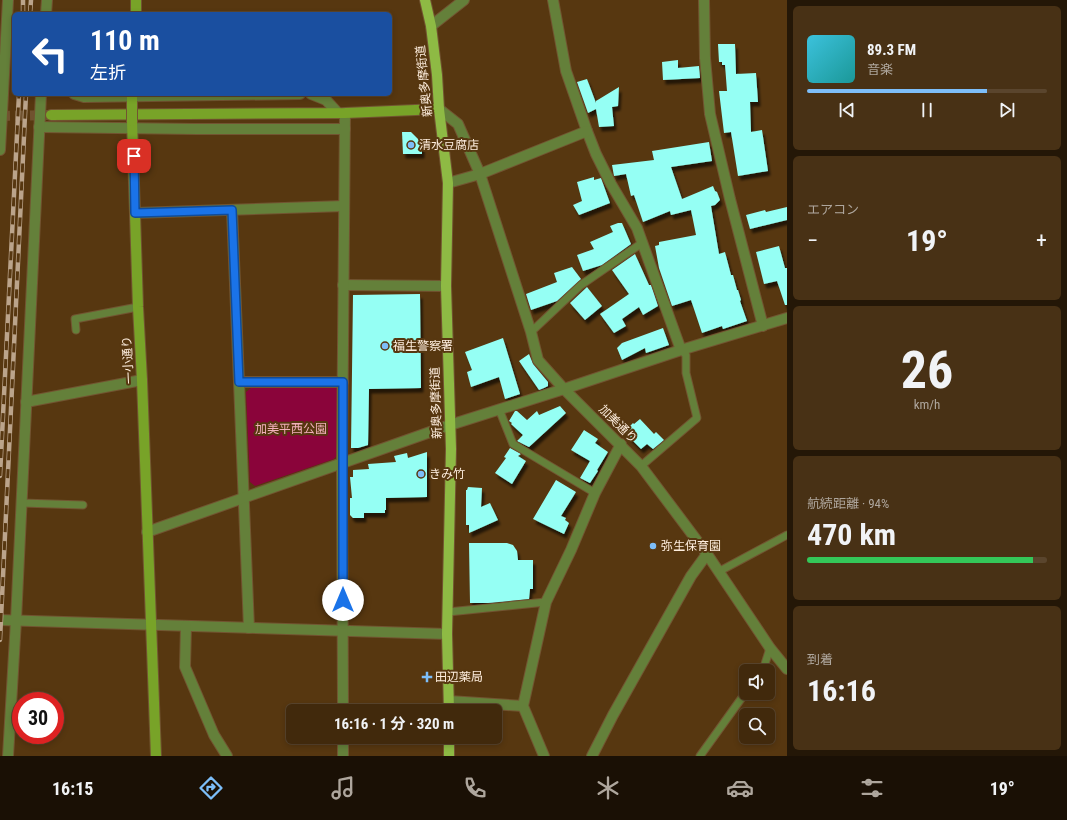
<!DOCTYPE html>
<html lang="ja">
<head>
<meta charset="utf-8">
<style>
  :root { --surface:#41290c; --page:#483115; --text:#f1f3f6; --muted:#aea69d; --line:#5a452d; --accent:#7dbef9 }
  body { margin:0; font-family:"Roboto Condensed","Noto Sans JP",sans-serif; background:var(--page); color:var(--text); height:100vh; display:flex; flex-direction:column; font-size:15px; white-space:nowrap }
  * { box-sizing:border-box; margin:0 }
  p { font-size:13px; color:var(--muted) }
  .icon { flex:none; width:22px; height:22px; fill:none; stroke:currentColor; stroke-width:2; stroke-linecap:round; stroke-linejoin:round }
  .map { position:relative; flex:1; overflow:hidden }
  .panel { display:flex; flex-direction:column; gap:6px; padding:6px; background:#241707; width:280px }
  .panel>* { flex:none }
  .banner { position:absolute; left:12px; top:12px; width:380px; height:84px; border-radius:6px; box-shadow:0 2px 6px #0003,0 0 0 1px var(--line); background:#1a4fa0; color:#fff; overflow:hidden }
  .tools { position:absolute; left:739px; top:664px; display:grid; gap:8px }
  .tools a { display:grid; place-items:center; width:36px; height:36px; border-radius:6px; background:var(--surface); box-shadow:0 2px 6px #0003,0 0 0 1px var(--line); font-size:20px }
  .speed { position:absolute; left:12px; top:692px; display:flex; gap:8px; font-size:20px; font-weight:700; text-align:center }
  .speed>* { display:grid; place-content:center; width:52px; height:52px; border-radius:50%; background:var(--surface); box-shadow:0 2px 6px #0003,0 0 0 1px var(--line); line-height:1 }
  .speed .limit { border:6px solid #d22; background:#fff; color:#111 }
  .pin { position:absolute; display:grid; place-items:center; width:34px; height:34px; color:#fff; margin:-17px; border-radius:8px; box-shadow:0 2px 6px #0006 }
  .me { position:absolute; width:44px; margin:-22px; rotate:0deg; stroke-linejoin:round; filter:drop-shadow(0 0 3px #0008) }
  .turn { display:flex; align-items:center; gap:14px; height:84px; padding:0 12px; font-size:18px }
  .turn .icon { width:52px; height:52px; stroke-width:2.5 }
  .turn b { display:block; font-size:28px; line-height:34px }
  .big { font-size:30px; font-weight:700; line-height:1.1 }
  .panel .widget { flex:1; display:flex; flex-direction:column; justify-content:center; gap:6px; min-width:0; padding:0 14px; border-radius:6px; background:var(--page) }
  .panel .dial { align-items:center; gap:0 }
  .dial b { font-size:52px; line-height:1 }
  .song { display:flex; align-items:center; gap:12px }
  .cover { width:48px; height:48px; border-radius:6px; background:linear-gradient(135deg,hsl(190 70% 55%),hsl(180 70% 35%)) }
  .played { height:4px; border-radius:2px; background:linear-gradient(90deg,var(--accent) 75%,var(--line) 75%) }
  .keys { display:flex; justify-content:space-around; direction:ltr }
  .heat { display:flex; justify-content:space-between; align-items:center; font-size:22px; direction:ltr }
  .charge { height:6px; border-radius:3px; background:linear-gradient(90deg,#34c759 94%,var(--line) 0) }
  .trip { position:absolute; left:286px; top:704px; width:216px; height:40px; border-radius:6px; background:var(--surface); box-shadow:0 2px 6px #0003,0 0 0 1px var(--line); font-weight:700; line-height:40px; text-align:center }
  .tab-bar { display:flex; height:64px; justify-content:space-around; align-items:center; background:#1a1005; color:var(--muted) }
  .tab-bar .icon { width:28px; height:28px }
  .tab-bar .active { color:var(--accent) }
  .tab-bar b { font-size:18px; color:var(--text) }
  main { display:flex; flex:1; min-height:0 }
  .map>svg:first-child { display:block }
  .green { fill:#8a043a }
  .building { fill:#95fff4; filter:url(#shadow) }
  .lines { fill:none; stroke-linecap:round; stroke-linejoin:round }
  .secondary-tunnel { stroke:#70522f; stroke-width:10; stroke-dasharray:10 5; stroke-linecap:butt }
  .lane-casing { stroke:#725431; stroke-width:9 }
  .street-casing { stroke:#725431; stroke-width:12 }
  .secondary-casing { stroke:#725431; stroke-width:12 }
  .primary-casing { stroke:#725431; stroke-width:12 }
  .lane { stroke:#64803a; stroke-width:7 }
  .street { stroke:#64803a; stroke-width:10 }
  .secondary { stroke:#78a328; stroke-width:10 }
  .primary { stroke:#8eba44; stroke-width:10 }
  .rail-casing { stroke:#bba48b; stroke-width:4.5 }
  .rail { stroke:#573710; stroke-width:3; stroke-dasharray:9; stroke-linecap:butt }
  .secondary-bridge-casing { stroke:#725431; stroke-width:12; stroke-linecap:butt }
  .secondary-bridge { stroke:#78a328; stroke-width:10 }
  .route-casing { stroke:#114b97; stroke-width:10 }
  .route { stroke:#1a73e8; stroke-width:7 }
  .poi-dot { fill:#7dbef9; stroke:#573710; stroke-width:1.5 }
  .labels { text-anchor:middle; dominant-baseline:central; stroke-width:4; stroke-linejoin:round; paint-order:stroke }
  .street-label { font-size:12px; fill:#feeede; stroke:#573710 }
  .poi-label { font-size:12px; fill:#feeede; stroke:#573710; text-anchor:start }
  .park-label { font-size:12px; fill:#f2b0bb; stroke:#573710 }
</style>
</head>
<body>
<main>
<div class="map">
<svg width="787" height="756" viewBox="0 0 787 756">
  <defs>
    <filter id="shadow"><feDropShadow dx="2.5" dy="4.5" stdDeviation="1" flood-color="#0009"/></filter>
  </defs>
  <rect width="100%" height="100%" fill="#573710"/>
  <path class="green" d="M335,386L340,392L339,453L334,459L255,486L250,482L246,392L251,388Z"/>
  <g class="building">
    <path d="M718,44H735L736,74L756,73L758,102H750L751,132L762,130L768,171L738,176L731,132L724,133L719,91H727L725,65H722V62H719Z"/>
    <path d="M678,60V68L699,66L700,78L663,80L662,62Z"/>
    <path d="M587,79L596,103V101L619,87L618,106L612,107L614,126L599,127L596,109L588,113L577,82Z"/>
    <path d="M402,132H411L422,143V154H403Z"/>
    <path d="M709,142L712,161L671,167L682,199L713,186L715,191L717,192L720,200L715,205L711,206L719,254L725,252L731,275H733L737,290H738L741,300L740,301L747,321L723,329L722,326L702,333L691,300L672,306L659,268L655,246L659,245V242L696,235L691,210L671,215L670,211L643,222L634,195L631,196L626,174L614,176L612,165L654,160L652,151Z"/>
    <path d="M594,177V180L601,178L610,203L579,215L573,205L582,201L577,182Z"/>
    <path d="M787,207V220L750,229L746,215L765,210L766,212Z"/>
    <path d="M618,223H622L631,244L602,265L583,271L577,255L594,249L590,242L613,232L610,226Z"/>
    <path d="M779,246L785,268H787V305H785L777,281L764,284L756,252Z"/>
    <path d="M635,254L649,285H651L658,306L643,315L639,307L622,319L626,326L614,333L600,314L629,294L612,270Z"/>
    <path d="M572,267L581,279L557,301L531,310L526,294L557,282L554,273Z"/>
    <path d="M587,287L602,306L585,320L570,303Z"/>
    <path d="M420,294L421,388L369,389L368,445L358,448H351L353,295Z"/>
    <path d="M663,328L669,345L646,353L645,348L622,360L617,348L622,343Z"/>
    <path d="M503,338L520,394L505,399L499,377L471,387L467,372L472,370L465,352Z"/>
    <path d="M529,354L533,364L548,382V386L544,388L539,390L519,361Z"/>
    <path d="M560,406L566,413L529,447L517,441L523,435L511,424L512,423L509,421L515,411H517L527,420L537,411L539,415Z"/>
    <path d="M640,419L654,434L656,432L664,440L653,449L647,444L641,449L624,432L633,423L634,424Z"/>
    <path d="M584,430L598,439L595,443L608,452L597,470L598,471L590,483L580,478L590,461L571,450Z"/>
    <path d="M510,448L521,454L518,456L526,461L512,484L495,473L506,458L504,457Z"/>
    <path d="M427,452V497L386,498V510H385V513H364V518H353L350,515V498H352L350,477H353V470L369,469L368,464L396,462L394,456L407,453L408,458Z"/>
    <path d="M556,480L576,492L561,516L566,518L565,520L569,523L564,534L533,519Z"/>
    <path d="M468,487L482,488L481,507L490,503L498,520L469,533V525H466V490H467Z"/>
    <path d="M469,543H507L513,545L517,551L518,560H533V589H530L529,599L488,603H470Z"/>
  </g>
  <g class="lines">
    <path class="secondary-tunnel" d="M0,116L51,115"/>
    <g class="lane-casing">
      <g id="lane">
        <path d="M76,330L75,319L138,307"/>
        <path d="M531,332L581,285L642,243"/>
        <path d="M499,409L513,444L595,493"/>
        <path d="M641,466L697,418L686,373V355L681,350"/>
        <path d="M22,503L83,505"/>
        <path d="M718,572L787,535"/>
        <path d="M448,612L546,602"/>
        <path d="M761,671L764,667L770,648"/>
        <path d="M700,756L746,692"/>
      </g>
    </g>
    <g class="street-casing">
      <g id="street">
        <path d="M553,0L566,71L587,131L596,154L611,184L637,228L681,350"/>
        <path d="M704,0L705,58L710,114L730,199L763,326"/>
        <path d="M46,14L47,0"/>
        <path d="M431,26L464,0"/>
        <path d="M74,94L84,97L300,94"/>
        <path d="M311,94L326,100L337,112"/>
        <path d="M439,109L458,124L480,174L531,332L538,360L564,389L641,466L707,554L770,648L787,669"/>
        <path d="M39,127L195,129H345"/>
        <path d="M0,150L8,0"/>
        <path d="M448,183L480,174L587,131"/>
        <path d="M232,210L249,628"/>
        <path d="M135,213L344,206"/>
        <path d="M343,285L446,286"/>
        <path d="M239,382H343"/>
        <path d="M26,402L142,380"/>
        <path d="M147,532L450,425L564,389L681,350L787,318"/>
        <path d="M0,620L447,634"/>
        <path d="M186,626L185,667L214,735L227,756"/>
        <path d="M449,701L523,706"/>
        <path d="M343,711L342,463L345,113"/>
        <path d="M343,737V756"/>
        <path d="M8,756L16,620L41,94"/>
        <path d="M544,756L523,706L546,602L571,550L595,493L621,444"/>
        <path d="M592,756L613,715L691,576L707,554"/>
      </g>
    </g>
    <g class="secondary-casing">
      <g id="secondary">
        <path d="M136,14V0"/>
        <path d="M132,94V103"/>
        <path d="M51,115L345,113L439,109"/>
        <path d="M132,121L138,307L142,380L156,756"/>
      </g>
    </g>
    <g class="primary-casing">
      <g id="primary">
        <path d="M425,0L431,26L437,75L439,109L448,183L446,286L451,449L447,634L449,711"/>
        <path d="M449,756V737"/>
      </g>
    </g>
    <use href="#lane" class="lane"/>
    <use href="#street" class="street"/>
    <use href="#secondary" class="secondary"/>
    <use href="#primary" class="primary"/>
    <g class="rail-casing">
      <g id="rail">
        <path d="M23,14V0"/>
        <path d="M30,14L31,0"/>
        <path d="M0,476L19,94"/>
        <path d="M0,640L26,94"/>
      </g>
    </g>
    <use href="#rail" class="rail"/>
    <g class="secondary-bridge-casing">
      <path id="secondary-bridge" d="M132,103V121"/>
    </g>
    <use href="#secondary-bridge" class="secondary-bridge"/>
  </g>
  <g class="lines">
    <g class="route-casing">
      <path id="route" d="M134,156L135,213L232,210L239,382H343V600"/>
    </g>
    <use href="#route" class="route"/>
  </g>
  <g class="poi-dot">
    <circle cx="411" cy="145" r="4"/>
    <circle cx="385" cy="346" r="4"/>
    <circle cx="421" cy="474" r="4"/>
    <circle cx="653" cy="546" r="4"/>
    <path d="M425 671h4v4h4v4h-4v4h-4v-4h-4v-4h4z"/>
  </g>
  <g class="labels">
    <g class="street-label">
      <text transform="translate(424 81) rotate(-96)">新奥多摩街道</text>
      <text transform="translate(128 360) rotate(-93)">一小通り</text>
      <text transform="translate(436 403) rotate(-92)">新奥多摩街道</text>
      <text transform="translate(618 424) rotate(45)">加美通り</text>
    </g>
    <g class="poi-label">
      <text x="419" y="145">清水豆腐店</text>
      <text x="393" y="346">福生警察署</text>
      <text x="429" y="474">きみ竹</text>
      <text x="661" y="546">弥生保育園</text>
      <text x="435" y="677">田辺薬局</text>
    </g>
    <g class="park-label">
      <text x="291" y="429">加美平西公園</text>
    </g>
  </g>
</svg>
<div class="tools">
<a><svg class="icon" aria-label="sound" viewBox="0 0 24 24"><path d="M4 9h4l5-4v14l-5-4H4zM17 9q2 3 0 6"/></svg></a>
<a><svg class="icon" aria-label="search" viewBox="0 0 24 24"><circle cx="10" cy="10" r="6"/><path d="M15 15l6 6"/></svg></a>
</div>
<div class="speed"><div class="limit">30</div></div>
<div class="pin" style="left:134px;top:156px;background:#d93025"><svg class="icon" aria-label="arrive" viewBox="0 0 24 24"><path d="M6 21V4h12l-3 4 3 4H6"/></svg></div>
<svg class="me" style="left:343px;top:600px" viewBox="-20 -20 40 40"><circle r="19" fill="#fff"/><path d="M0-13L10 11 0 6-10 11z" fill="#1a73e8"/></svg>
<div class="trip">16:16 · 1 分 · 320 m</div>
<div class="banner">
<div class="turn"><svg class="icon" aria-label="left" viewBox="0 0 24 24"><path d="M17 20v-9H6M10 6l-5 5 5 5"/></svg><div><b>110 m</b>左折</div></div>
</div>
</div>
<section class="panel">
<div class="widget">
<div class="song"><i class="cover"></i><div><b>89.3 FM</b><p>音楽</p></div></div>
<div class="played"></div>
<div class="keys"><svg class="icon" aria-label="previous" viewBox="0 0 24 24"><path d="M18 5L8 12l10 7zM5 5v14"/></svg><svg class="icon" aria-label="pause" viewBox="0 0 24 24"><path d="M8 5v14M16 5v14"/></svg><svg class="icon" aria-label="next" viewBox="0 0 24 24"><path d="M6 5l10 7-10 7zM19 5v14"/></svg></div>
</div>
<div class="widget"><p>エアコン</p>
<div class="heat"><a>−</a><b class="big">19°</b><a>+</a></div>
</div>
<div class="widget dial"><b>26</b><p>km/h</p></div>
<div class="widget"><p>航続距離 · 94%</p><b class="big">470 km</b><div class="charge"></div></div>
<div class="widget"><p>到着</p><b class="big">16:16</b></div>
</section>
</main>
<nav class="tab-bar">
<b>16:15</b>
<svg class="icon active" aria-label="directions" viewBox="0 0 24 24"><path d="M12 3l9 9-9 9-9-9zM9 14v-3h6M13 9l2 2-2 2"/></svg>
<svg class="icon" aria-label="music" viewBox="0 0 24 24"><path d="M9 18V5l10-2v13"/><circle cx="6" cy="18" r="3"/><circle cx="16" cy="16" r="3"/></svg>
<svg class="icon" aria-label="phone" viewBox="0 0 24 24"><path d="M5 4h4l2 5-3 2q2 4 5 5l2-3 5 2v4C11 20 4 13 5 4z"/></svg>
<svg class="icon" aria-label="climate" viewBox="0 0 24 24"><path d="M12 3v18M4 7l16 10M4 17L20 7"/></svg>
<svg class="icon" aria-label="car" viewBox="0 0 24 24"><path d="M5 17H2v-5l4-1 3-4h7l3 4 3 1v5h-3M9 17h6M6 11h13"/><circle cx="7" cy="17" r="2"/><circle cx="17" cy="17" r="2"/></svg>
<svg class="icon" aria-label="filters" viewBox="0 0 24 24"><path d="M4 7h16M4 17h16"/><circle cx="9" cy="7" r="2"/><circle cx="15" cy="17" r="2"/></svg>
<b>19°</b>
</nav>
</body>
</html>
